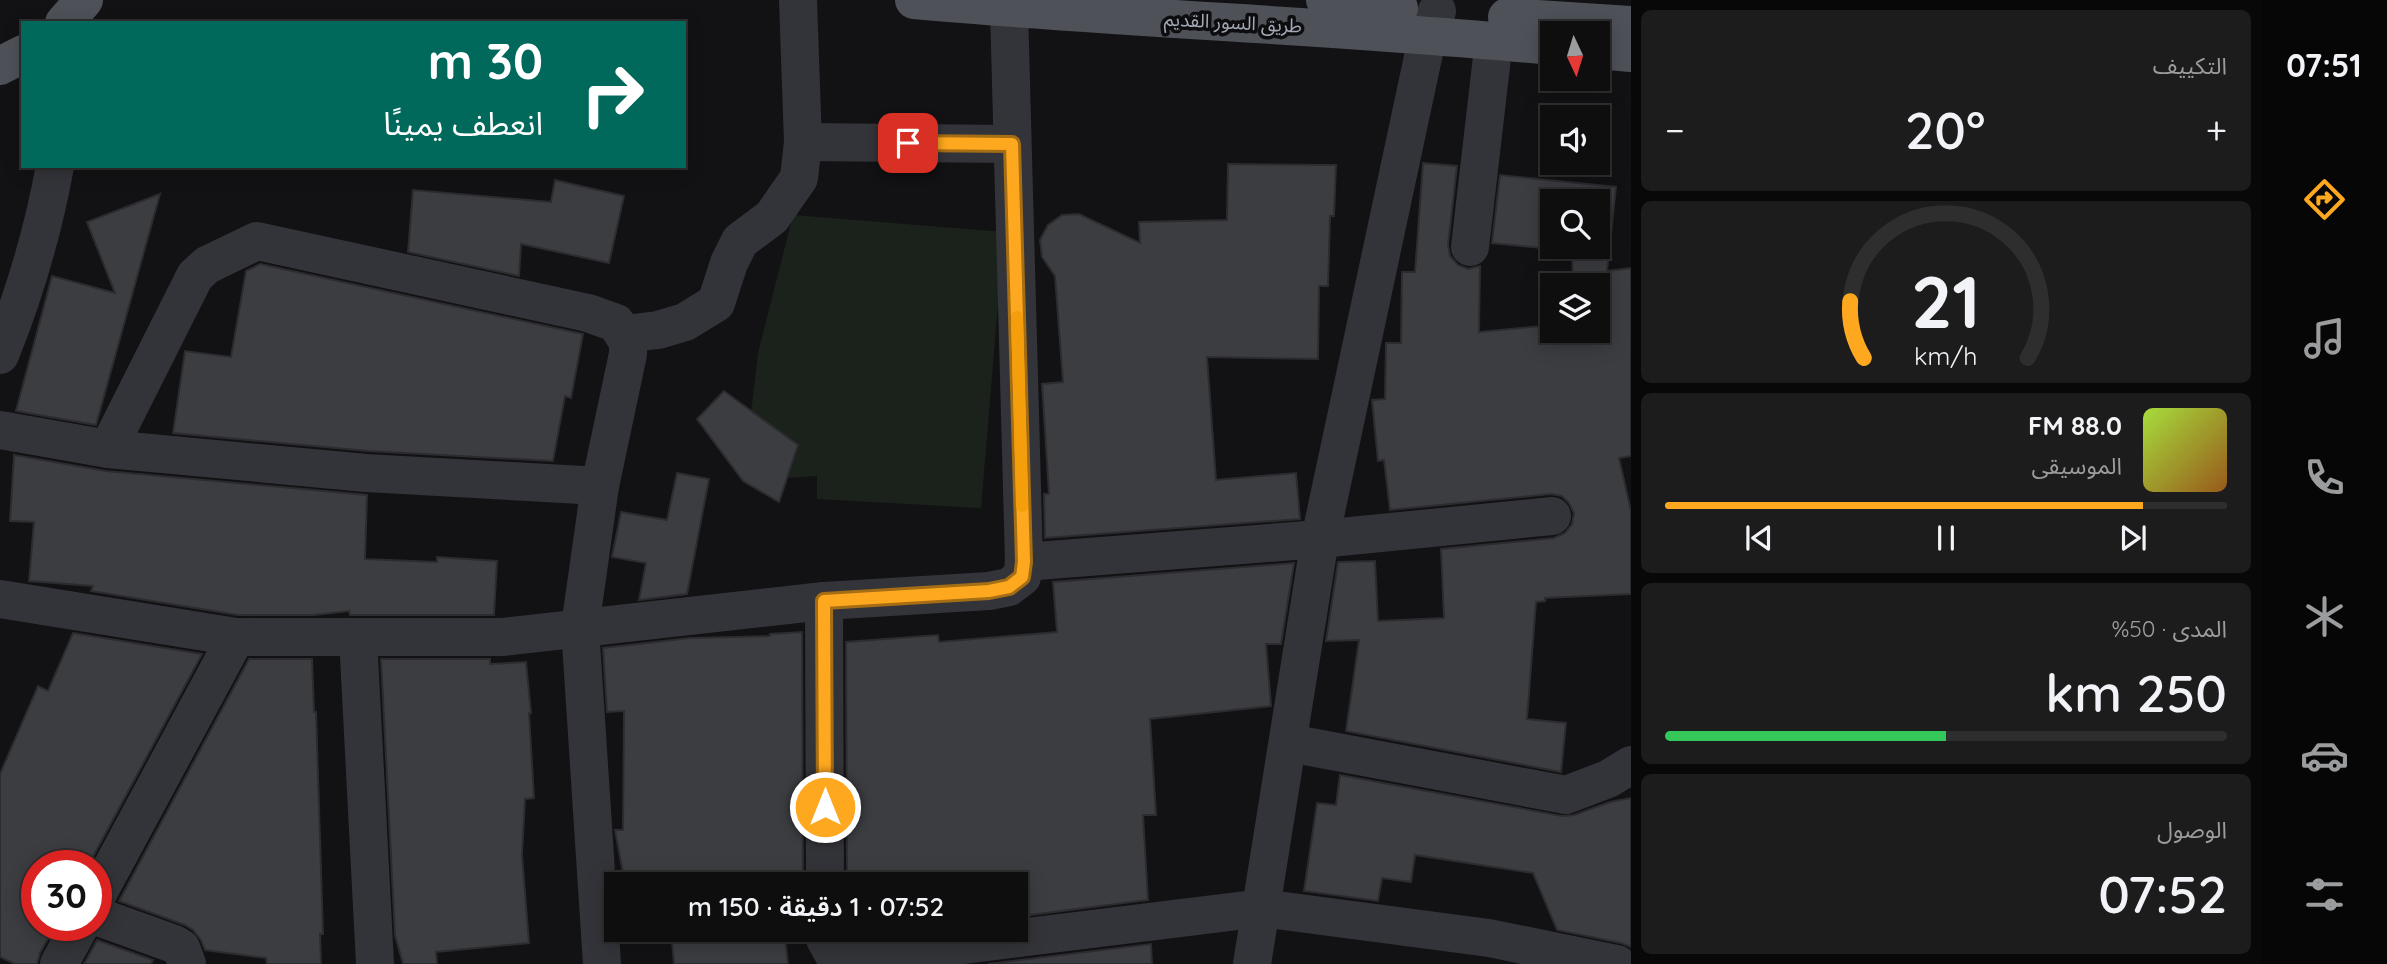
<!DOCTYPE html>
<html lang="ar">
<head>
<meta charset="utf-8">
<style>
  :root { --surface:#0e0e0f; --page:#1c1c1d; --text:#f1f3f6; --muted:#9b9c9e; --line:#2e2e2f; --accent:#fea81f }
  body { margin:0; font-family:Quicksand,"Noto Sans Arabic",sans-serif; background:var(--page); color:var(--text); direction:rtl; height:100vh; display:flex; flex-direction:column; font-size:26px; white-space:nowrap }
  * { box-sizing:border-box; margin:0 }
  p { font-size:23px; color:var(--muted) }
  .icon { flex:none; width:38px; height:38px; fill:none; stroke:currentColor; stroke-width:2; stroke-linecap:round; stroke-linejoin:round }
  .map { position:relative; flex:1; overflow:hidden; direction:ltr }
  .side { display:flex; flex-direction:column; gap:10px; padding:10px; background:#080808; width:630px }
  .side>* { flex:none }
  .hud { position:absolute; left:21px; top:21px; width:665px; height:147px; border-radius:0px; box-shadow:0 4px 18px #0003,0 0 0 2px var(--line); direction:rtl; background:#00695c; color:#fff; overflow:hidden }
  .needle { width:46px; rotate:176deg }
  .buttons { position:absolute; left:1540px; top:21px; display:grid; gap:14px }
  .buttons a { display:grid; place-items:center; width:70px; height:70px; border-radius:0px; background:var(--surface); box-shadow:0 4px 18px #0003,0 0 0 2px var(--line); font-size:35px }
  .speed { position:absolute; left:21px; top:850px; display:flex; gap:14px; font-size:35px; font-weight:700; text-align:center }
  .speed>* { display:grid; place-content:center; width:91px; height:91px; border-radius:50%; background:var(--surface); box-shadow:0 4px 18px #0003,0 0 0 2px var(--line); line-height:1 }
  .speed .limit { border:10px solid #d22; background:#fff; color:#111 }
  .pin { position:absolute; display:grid; place-items:center; width:60px; height:60px; color:#fff; margin:-30px; border-radius:14px; box-shadow:0 4px 10px #0006 }
  .me { position:absolute; width:77px; margin:-38px; rotate:0deg; stroke-linejoin:round; filter:drop-shadow(0 0 5px #0008) }
  .turn { display:flex; align-items:center; gap:24px; height:147px; padding:0 28px; font-size:32px }
  .turn .icon { width:91px; height:91px; stroke-width:2.5 }
  .turn b { display:block; font-size:49px; line-height:60px }
  .big { font-size:52px; font-weight:600; line-height:1.1 }
  .side .card { flex:1; display:flex; flex-direction:column; justify-content:center; gap:10px; min-width:0; padding:0 24px; border-radius:10px; background:var(--page) }
  .side .dial { align-items:center; gap:0 }
  .dial svg { height:182px; overflow:visible; fill:none; stroke:var(--line); stroke-width:7; stroke-linecap:round; text-anchor:middle }
  .dial text { fill:var(--text); stroke:none }
  .song { display:flex; align-items:center; gap:21px }
  .cover { width:84px; height:84px; border-radius:10px; background:linear-gradient(135deg,hsl(80 70% 55%),hsl(30 70% 35%)) }
  .played { height:7px; border-radius:4px; background:linear-gradient(90deg,var(--accent) 85%,var(--line) 85%) }
  .keys { display:flex; justify-content:space-around; direction:ltr }
  .heat { display:flex; justify-content:space-between; align-items:center; font-size:38px; direction:ltr }
  .charge { height:10px; border-radius:5px; background:linear-gradient(90deg,#34c759 50%,var(--line) 0) }
  .trip { position:absolute; left:604px; top:872px; width:424px; height:70px; border-radius:0px; background:var(--surface); box-shadow:0 4px 18px #0003,0 0 0 2px var(--line); font-weight:600; line-height:70px; text-align:center; direction:rtl }
  main { display:flex; flex:1; min-height:0 }
  .menu { display:flex; flex-direction:column; width:126px; justify-content:space-around; align-items:center; background:#060606; color:var(--muted) }
  .menu .icon { width:49px; height:49px }
  .menu .on { color:var(--accent) }
  .menu b { font-size:32px; color:var(--text) }
  .map>svg:first-child { display:block }
  .green { fill:#1a221b }
  .building { fill:#3c3d41; stroke:#2c2c30; stroke-width:2; fill-rule:evenodd }
  .lines { fill:none; stroke-linecap:round; stroke-linejoin:round }
  .minor { stroke:#333439; stroke-width:38 }
  .major { stroke:#4e5158; stroke-width:38 }
  .route-casing { stroke:#a56d14; stroke-width:18 }
  .route { stroke:#fea81f; stroke-width:12 }
  .slow { stroke:#f59e0b; stroke-width:12 }
  .labels { text-anchor:middle; dominant-baseline:central; stroke-width:7; stroke-linejoin:round; paint-order:stroke }
  .street-label { font-size:19px; fill:#a2a9b5; stroke:#0d0d0f }
</style>
</head>
<body>
<main>
<nav class="menu">
<b>07:51</b>
<svg class="icon on" aria-label="directions" viewBox="0 0 24 24"><path d="M12 3l9 9-9 9-9-9zM9 14v-3h6M13 9l2 2-2 2"/></svg>
<svg class="icon" aria-label="music" viewBox="0 0 24 24"><path d="M9 18V5l10-2v13"/><circle cx="6" cy="18" r="3"/><circle cx="16" cy="16" r="3"/></svg>
<svg class="icon" aria-label="phone" viewBox="0 0 24 24"><path d="M5 4h4l2 5-3 2q2 4 5 5l2-3 5 2v4C11 20 4 13 5 4z"/></svg>
<svg class="icon" aria-label="climate" viewBox="0 0 24 24"><path d="M12 3v18M4 7l16 10M4 17L20 7"/></svg>
<svg class="icon" aria-label="car" viewBox="0 0 24 24"><path d="M5 17H2v-5l4-1 3-4h7l3 4 3 1v5h-3M9 17h6M6 11h13"/><circle cx="7" cy="17" r="2"/><circle cx="17" cy="17" r="2"/></svg>
<svg class="icon" aria-label="filters" viewBox="0 0 24 24"><path d="M4 7h16M4 17h16"/><circle cx="9" cy="7" r="2"/><circle cx="15" cy="17" r="2"/></svg>
</nav>
<section class="side">
<div class="card"><p>التكييف</p>
<div class="heat"><a>−</a><b class="big">20°</b><a>+</a></div>
</div>
<div class="card dial"><svg viewBox="0 0 100 80">
<path d="M14 69A42 42 0 1 1 86 69"/>
<path d="M14 69A42 42 0 0 1 8 44" stroke="#fea81f"/>
<text x="50" y="56" font-size="32" font-weight="700">21</text>
<text x="50" y="72" font-size="11">km/h</text>
</svg></div>
<div class="card">
<div class="song"><i class="cover"></i><div><b>88.0 FM</b><p>الموسيقى</p></div></div>
<div class="played"></div>
<div class="keys"><svg class="icon" aria-label="previous" viewBox="0 0 24 24"><path d="M18 5L8 12l10 7zM5 5v14"/></svg><svg class="icon" aria-label="pause" viewBox="0 0 24 24"><path d="M8 5v14M16 5v14"/></svg><svg class="icon" aria-label="next" viewBox="0 0 24 24"><path d="M6 5l10 7-10 7zM19 5v14"/></svg></div>
</div>
<div class="card"><p>المدى · 50%</p><b class="big">250 km</b><div class="charge"></div></div>
<div class="card"><p>الوصول</p><b class="big">07:52</b></div>
</section>
<div class="map">
<svg width="1631" height="964" viewBox="0 0 1631 964">
  <rect width="100%" height="100%" fill="#121214"/>
  <path class="green" d="M793,215L1004,232L981,508L817,499V476L743,481L758,353Z"/>
  <g class="building">
    <path d="M1423,163L1457,166L1448,245L1450,256L1458,265L1468,269L1480,266L1479,332L1552,325V331H1598V285H1573L1572,251L1492,243L1500,175L1616,187L1607,271L1631,268V456L1619,458L1631,511V594L1545,598V601L1536,602L1527,719L1566,723L1561,772L1346,731L1359,640L1326,641L1338,562L1375,561L1378,621L1444,618L1441,549L1554,538L1565,533L1572,524L1574,513L1569,503L1562,496L1551,494L1390,510L1384,460L1378,461L1372,400L1385,399L1386,343H1401L1402,272H1415ZM1552,201H1598V247H1552Z"/>
    <path d="M1228,164L1336,165L1334,216H1330L1328,286H1319L1318,359L1207,357L1216,480L1296,473L1300,519L1045,538L1044,494H1049L1042,384L1063,382L1055,276L1042,257L1040,240L1048,225L1062,215L1079,214L1140,243L1139,222L1227,220Z"/>
    <path d="M555,180L624,196L609,263L521,244L519,276L408,252L413,190L551,202Z"/>
    <path d="M160,194L96,425L16,411L52,276L115,293L87,222Z"/>
    <path d="M260,264L583,334L571,398L565,396L553,461L368,451L173,433L185,351L231,357L246,271Z"/>
    <path d="M724,391L798,445L779,502L743,481L697,419Z"/>
    <path d="M14,455L106,471L367,495L365,559L437,562V557L497,561L494,615H350L349,611L314,615H238L91,591L93,586L29,581L34,522L10,521Z"/>
    <path d="M677,473L709,479L687,594L639,600L646,563L612,557L621,512L667,520Z"/>
    <path d="M1294,563L1281,644H1266L1271,706L1150,719L1156,815H1143L1148,900L1015,917V884H847L846,642L938,635L939,642L1057,632L1053,582Z"/>
    <path d="M802,632L803,884H625L615,830H623L624,711L607,712L603,648L690,638L770,636V634Z"/>
    <path d="M73,633L202,654L88,866H37V926H55L40,953L37,964H15L0,957V774L38,686L48,691Z"/>
    <path d="M249,659H312L314,712H316L323,934H320L321,964H267L266,958L205,950L201,940L193,930L185,925L119,901Z"/>
    <path d="M381,659H490V664L526,662L531,713H529L534,798L525,799L522,855L529,943L436,952L437,964H403L395,935Z"/>
    <path d="M1340,775L1562,816L1574,815L1610,802L1631,798V947L1621,943L1557,930L1533,873L1415,855L1411,882L1382,878L1378,901L1304,891L1317,803L1336,805Z"/>
    <path d="M774,929H784L788,964H674L672,942Z"/>
    <path d="M97,940L153,960L151,964H84Z"/>
    <path d="M1151,944L1152,964H988Z"/>
  </g>
  <g class="lines">
    <g class="minor">
      <path d="M803,142L1012,144"/>
      <path d="M1470,247L1494,40"/>
      <path d="M625,334L658,330L685,322L716,303L729,263L740,241L772,217L799,178L803,142L798,0"/>
      <path d="M0,355C25,293 43,232 55,166"/>
      <path d="M0,430L108,449L366,473L600,486"/>
      <path d="M108,449L195,276L207,265L257,241L588,313L616,323L628,342V354L600,486L580,627L602,964"/>
      <path d="M1024,562L1320,539L1552,516"/>
      <path d="M0,599L236,637H503L824,601L989,591L1009,587L1022,577L1024,562L1009,9"/>
      <path d="M824,601L825,884"/>
      <path d="M358,637L375,964"/>
      <path d="M1289,743L1566,795L1608,779L1631,765"/>
      <path d="M96,897L236,637"/>
      <path d="M96,916L174,944L181,948L187,964"/>
      <path d="M825,929V939L835,957L850,959L1262,908L1489,938L1617,964"/>
      <path d="M59,964L80,926"/>
      <path d="M1252,964L1320,539L1428,34L1437,11"/>
    </g>
    <g class="major">
      <path d="M914,0C1127,19 1340,26 1552,46"/>
      <path d="M1325,0L1399,8"/>
      <path d="M1507,17L1631,25"/>
      <path d="M64,23L84,0"/>
      <path d="M1598,50L1631,53"/>
      <path d="M0,66L23,54"/>
    </g>
  </g>
  <g class="lines">
    <g class="route-casing">
      <path id="route" d="M825,807L824,601L989,591L1009,587L1022,577L1024,562L1012,144L908,143"/>
    </g>
    <use href="#route" class="route"/>
    <path class="slow" d="M1017,317L1022,506"/>
  </g>
  <g class="labels">
    <g class="street-label">
      <text transform="translate(1233 22) rotate(3)">طريق السور القديم</text>
    </g>
  </g>
</svg>
<div class="buttons">
<a><svg class="needle" viewBox="-14 -14 28 28"><path d="M0-13l5 13h-10z" fill="#e53935"/><path d="M0 13l5-13h-10z" fill="#9b9c9e"/></svg></a>
<a><svg class="icon" aria-label="sound" viewBox="0 0 24 24"><path d="M4 9h4l5-4v14l-5-4H4zM17 9q2 3 0 6"/></svg></a>
<a><svg class="icon" aria-label="search" viewBox="0 0 24 24"><circle cx="10" cy="10" r="6"/><path d="M15 15l6 6"/></svg></a>
<a><svg class="icon" aria-label="layers" viewBox="0 0 24 24"><path d="M12 4l9 5-9 5-9-5zM3 14l9 5 9-5"/></svg></a>
</div>
<div class="speed"><div class="limit">30</div></div>
<div class="pin" style="left:908px;top:143px;background:#d93025"><svg class="icon" aria-label="arrive" viewBox="0 0 24 24"><path d="M6 21V4h12l-3 4 3 4H6"/></svg></div>
<svg class="me" style="left:825px;top:807px" viewBox="-20 -20 40 40"><circle r="17" fill="#fea81f" stroke="#fff" stroke-width="3"/><path d="M0-11L8 9 0 5-8 9z" fill="#fff"/></svg>
<div class="trip">07:52 · 1 دقيقة · 150 m</div>
<div class="hud">
<div class="turn"><svg class="icon" aria-label="right" viewBox="0 0 24 24"><path d="M7 20v-9h11M14 6l5 5-5 5"/></svg><div><b>30 m</b>انعطف يمينًا</div></div>
</div>
</div>
</main>
</body>
</html>
